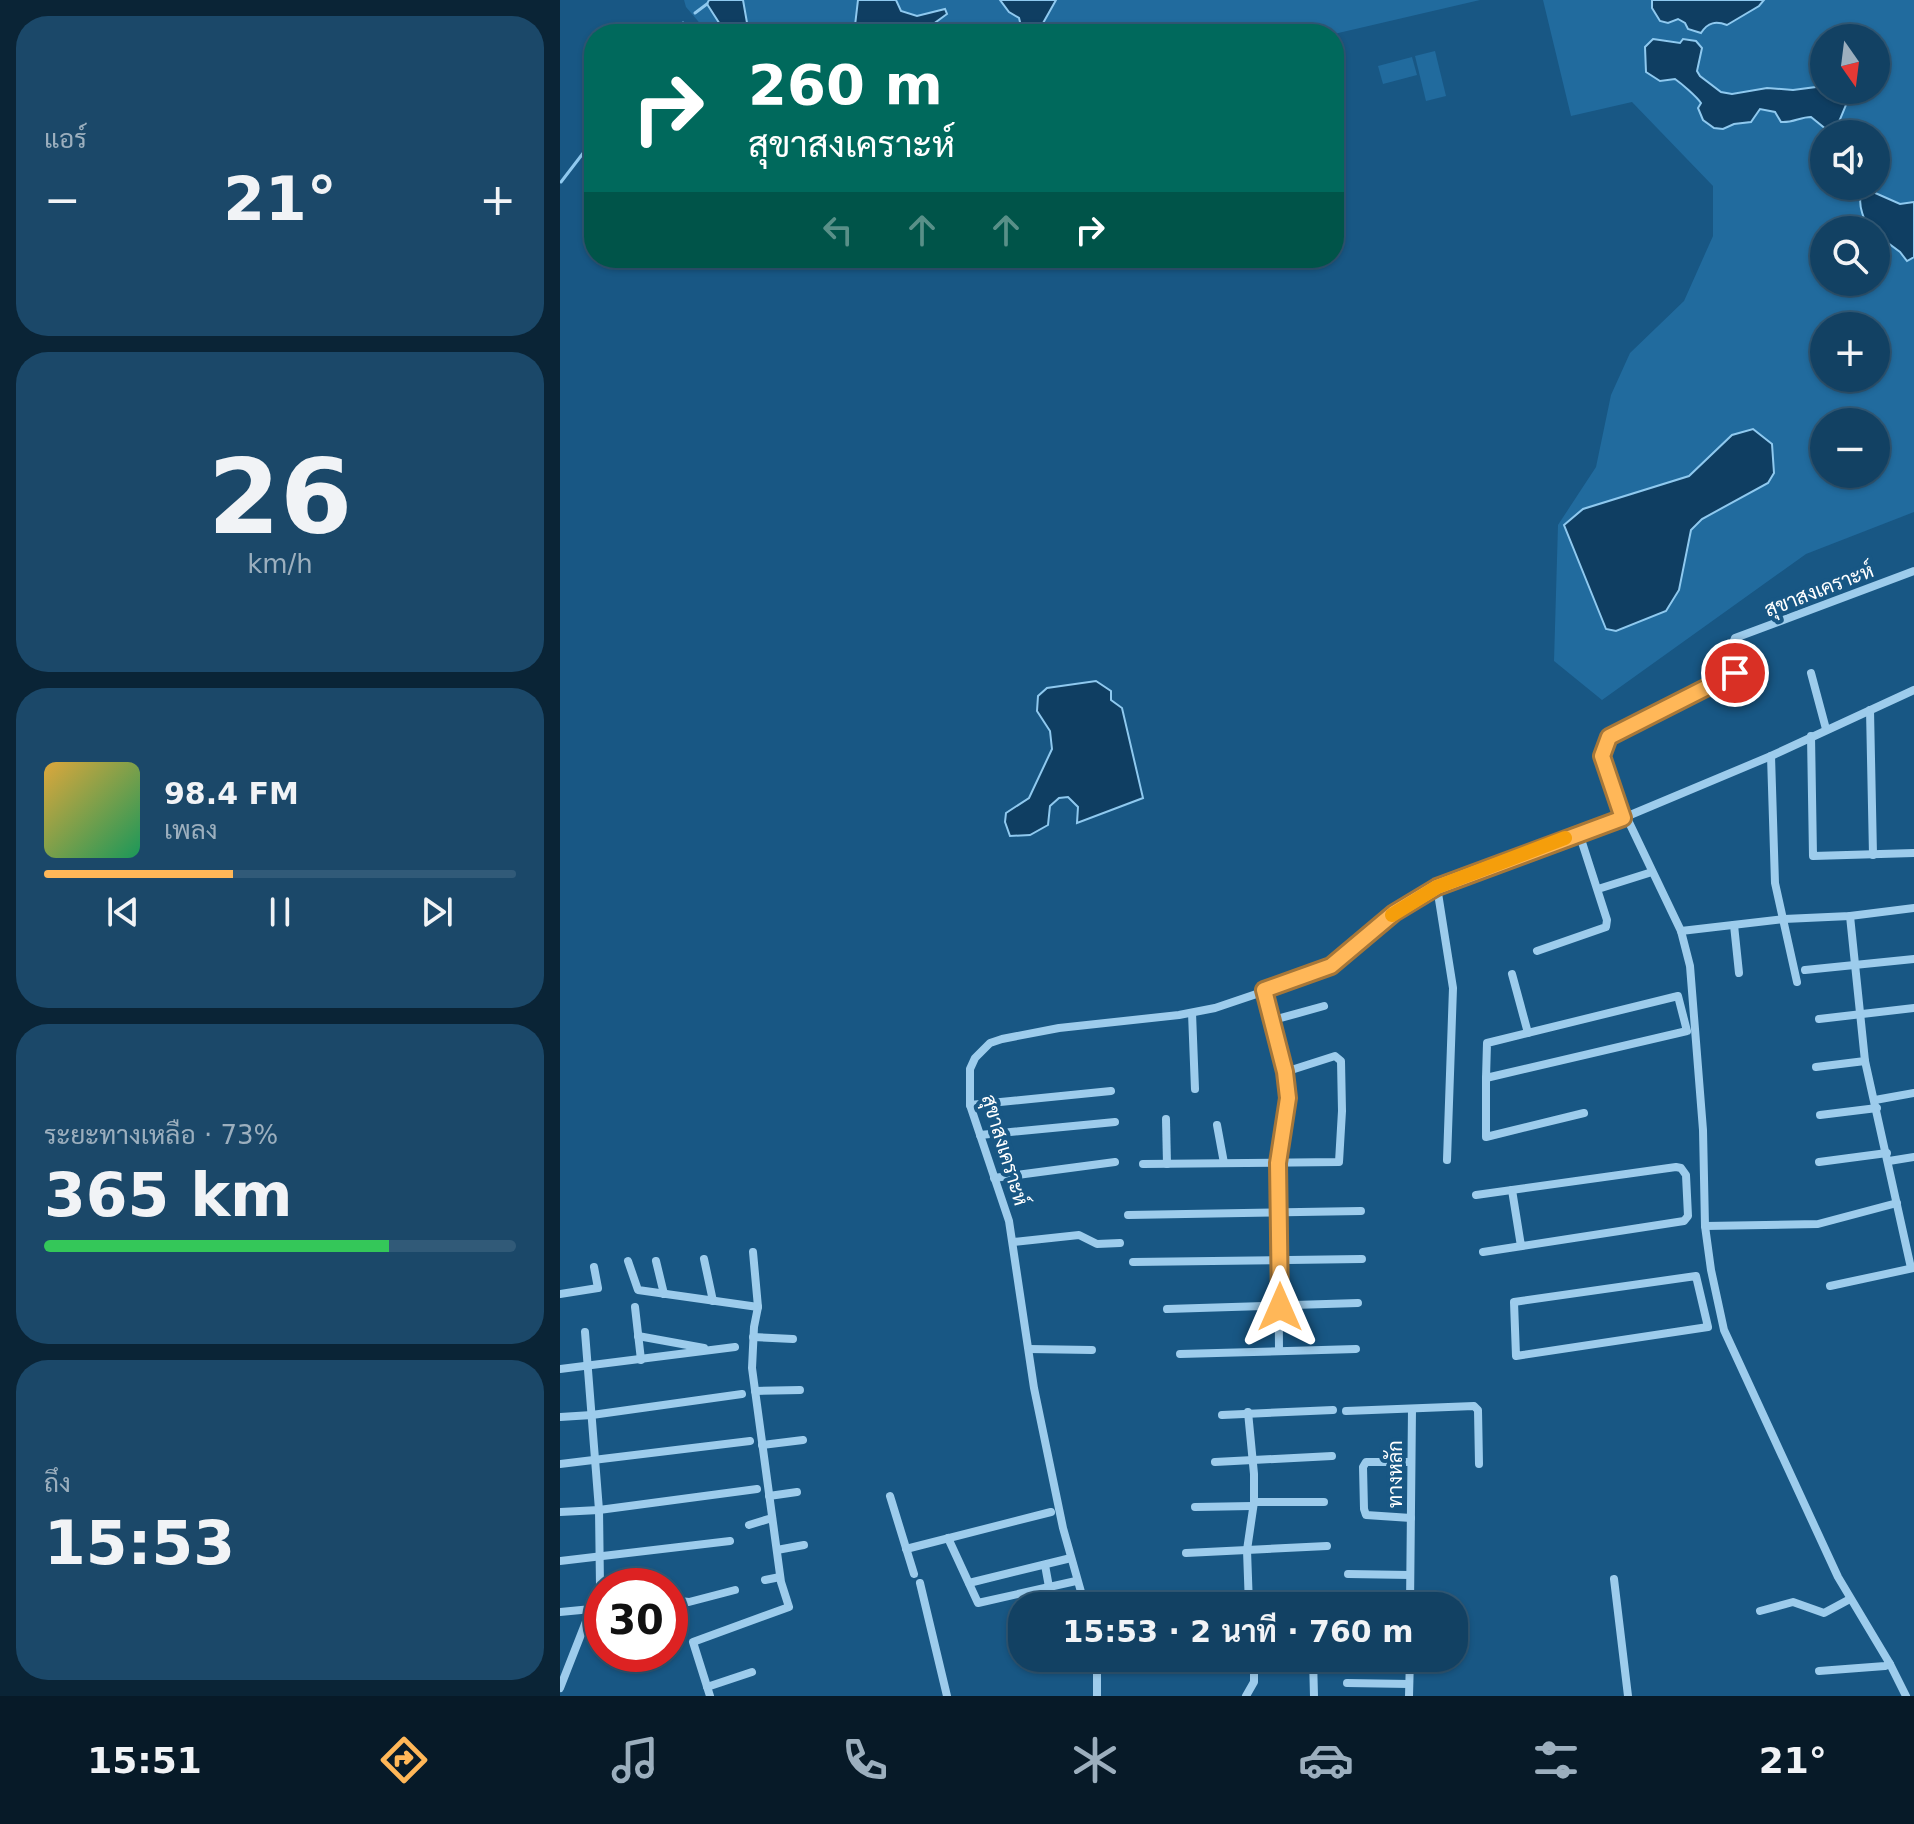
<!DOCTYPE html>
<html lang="th">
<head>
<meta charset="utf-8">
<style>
  :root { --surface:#124163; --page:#1b4869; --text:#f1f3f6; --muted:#9cafbe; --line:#315a78; --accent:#ffb758 }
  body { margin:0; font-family:"DejaVu Sans",Sarabun,sans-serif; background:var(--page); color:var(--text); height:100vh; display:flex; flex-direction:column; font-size:30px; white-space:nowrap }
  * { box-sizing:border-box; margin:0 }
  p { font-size:26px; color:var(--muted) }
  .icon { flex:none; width:44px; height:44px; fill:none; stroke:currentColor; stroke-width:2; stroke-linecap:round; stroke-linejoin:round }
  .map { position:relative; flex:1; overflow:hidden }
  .side { display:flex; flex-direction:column; gap:16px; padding:16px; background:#0a2436; width:560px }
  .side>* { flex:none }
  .top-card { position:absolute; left:24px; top:24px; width:760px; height:244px; border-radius:32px; box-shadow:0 2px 6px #0004,0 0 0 2px var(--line); background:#00695c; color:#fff; overflow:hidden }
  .needle { width:52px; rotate:166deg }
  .buttons { position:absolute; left:1250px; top:24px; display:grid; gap:16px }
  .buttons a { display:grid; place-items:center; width:80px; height:80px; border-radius:50%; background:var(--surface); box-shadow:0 2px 6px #0004,0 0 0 2px var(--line); font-size:40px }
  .speed { position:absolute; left:24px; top:1568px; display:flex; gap:16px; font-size:40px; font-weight:700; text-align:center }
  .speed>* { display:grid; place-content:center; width:104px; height:104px; border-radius:50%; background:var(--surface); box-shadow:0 2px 6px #0004,0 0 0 2px var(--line); line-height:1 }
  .speed .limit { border:12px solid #d22; background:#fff; color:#111 }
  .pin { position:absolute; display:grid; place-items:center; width:68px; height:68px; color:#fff; margin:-34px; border:4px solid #fff; border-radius:50%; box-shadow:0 2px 8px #0007 }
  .me { position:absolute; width:88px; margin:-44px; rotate:0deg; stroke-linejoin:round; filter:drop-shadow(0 0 6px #0008) }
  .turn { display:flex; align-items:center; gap:28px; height:168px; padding:0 32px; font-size:36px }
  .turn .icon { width:104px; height:104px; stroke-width:2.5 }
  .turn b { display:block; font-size:56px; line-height:68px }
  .lanes { display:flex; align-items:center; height:76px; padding:0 32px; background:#0003; justify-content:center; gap:40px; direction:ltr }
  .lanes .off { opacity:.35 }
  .big { font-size:60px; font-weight:700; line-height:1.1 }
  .side .card { flex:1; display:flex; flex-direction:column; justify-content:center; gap:12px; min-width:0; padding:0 28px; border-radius:32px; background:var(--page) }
  .side .dial { align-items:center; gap:0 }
  .dial b { font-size:104px; line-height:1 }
  .song { display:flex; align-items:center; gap:24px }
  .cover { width:96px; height:96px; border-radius:12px; background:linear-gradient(135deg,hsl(40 70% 55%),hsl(150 70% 35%)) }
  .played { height:8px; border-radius:4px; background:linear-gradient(90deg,var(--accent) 40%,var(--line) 40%) }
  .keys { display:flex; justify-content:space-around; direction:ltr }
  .heat { display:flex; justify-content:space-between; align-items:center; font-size:44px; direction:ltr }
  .charge { height:12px; border-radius:6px; background:linear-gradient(90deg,#34c759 73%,var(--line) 0) }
  .trip { position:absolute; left:448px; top:1592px; width:460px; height:80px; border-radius:32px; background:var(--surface); box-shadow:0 2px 6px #0004,0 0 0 2px var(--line); font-weight:700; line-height:80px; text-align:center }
  .dock { display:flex; height:128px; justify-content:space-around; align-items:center; background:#071a28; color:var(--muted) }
  .dock .icon { width:56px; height:56px }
  .dock .selected { color:var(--accent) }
  .dock b { font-size:36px; color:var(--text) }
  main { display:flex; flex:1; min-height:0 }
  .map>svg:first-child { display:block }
  .green { fill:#216b9e; fill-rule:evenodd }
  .water { fill:#0f3e62; stroke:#8fc9ef; stroke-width:2 }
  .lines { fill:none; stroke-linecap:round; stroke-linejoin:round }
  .stream { stroke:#8fc9ef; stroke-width:3 }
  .street { stroke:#9dccec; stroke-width:8 }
  .route-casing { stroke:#a67739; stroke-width:20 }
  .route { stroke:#ffb758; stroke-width:14 }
  .slow { stroke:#f59e0b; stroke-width:14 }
  .labels { text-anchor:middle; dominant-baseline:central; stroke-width:8; stroke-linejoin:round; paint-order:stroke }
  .street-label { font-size:20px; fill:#fff; stroke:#185784 }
</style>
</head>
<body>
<main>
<section class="side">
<div class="card"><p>แอร์</p>
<div class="heat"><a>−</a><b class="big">21°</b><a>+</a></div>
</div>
<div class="card dial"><b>26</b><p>km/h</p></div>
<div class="card">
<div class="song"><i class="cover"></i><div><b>98.4 FM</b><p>เพลง</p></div></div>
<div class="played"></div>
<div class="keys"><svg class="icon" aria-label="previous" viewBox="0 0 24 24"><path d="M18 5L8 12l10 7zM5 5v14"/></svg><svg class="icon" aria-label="pause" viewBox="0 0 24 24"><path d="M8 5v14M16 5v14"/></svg><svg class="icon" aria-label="next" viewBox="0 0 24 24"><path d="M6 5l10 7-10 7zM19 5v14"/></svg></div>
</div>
<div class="card"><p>ระยะทางเหลือ · 73%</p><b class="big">365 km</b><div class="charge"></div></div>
<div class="card"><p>ถึง</p><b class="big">15:53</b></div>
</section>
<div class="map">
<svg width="1354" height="1696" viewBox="0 0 1354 1696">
  <rect width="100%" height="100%" fill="#185784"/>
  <g class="green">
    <path d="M124,0H920L774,34H149L126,7Z"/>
    <path d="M983,0H1354V512L1246,554L1042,700L994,661L998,525L1036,467L1051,395L1070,353L1124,301L1153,236V186L1072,102L1011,116ZM1264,38H1316V90H1264ZM1264,134H1316V186H1264ZM1264,230H1316V282H1264ZM1264,326H1316V378H1264ZM1264,422H1316V474H1264Z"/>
    <path d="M875,51L886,96L866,101L855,56Z"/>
    <path d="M852,57L857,75L823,84L818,66Z"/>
  </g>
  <g class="water">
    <path d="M149,0H183L189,34L165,32L147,4Z"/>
    <path d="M298,0H336L341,11L357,16L385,9L387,14L372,25L368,34H294Z"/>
    <path d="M440,0H496L478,32L463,34L459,18L449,12Z"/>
    <path d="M1092,0H1204L1199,6L1167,25C1156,21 1148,22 1141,33L1128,29L1125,23L1118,19L1108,23L1100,21L1092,8Z"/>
    <path d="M1093,39L1120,43L1123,39L1136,41L1142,48L1137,71L1140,76L1161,92L1172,94L1207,88L1233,90L1264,86V90L1293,91C1284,105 1282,120 1272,134L1251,117C1240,117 1233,123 1221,122L1215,112L1200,109L1191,122L1174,124L1163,129L1154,128L1143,120L1138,108L1141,103C1136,96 1122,84 1115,79L1100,81L1086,72L1085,47Z"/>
    <path d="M1313,192L1340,204L1354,202V257L1347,261L1340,252L1316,234V230H1311C1304,222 1298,205 1301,195Z"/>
    <path d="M1193,429L1212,444L1214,473L1208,483L1142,519L1131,530L1119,590L1106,611L1056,631L1046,629L1004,525L1023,509L1129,476L1172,435Z"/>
    <path d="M536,681L551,691V700L562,708L583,798L517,823L518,807L508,797L499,798L490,806L488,825L470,835L450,836L445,822L446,813L469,798L492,749L490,731L477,711L478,696L487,688Z"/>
  </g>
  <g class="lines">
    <g class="stream">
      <path d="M135,13L147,4"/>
      <path d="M115,34L123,23"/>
      <path d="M1,182L24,152"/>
    </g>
    <g class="street">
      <path d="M1251,673L1266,729"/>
      <path d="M1310,710L1313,855"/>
      <path d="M1251,736L1253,856L1354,853"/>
      <path d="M1211,756L1215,883L1237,982"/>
      <path d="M1066,816L1121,931L1130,966L1143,1130L1145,1226L1151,1270L1164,1330L1278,1577L1330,1664L1346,1696"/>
      <path d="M1063,818L1042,756L1049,737L1175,673C1179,661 1168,651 1175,638L1354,571"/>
      <path d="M877,887L893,988L887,1160"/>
      <path d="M1038,889L1092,872"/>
      <path d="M1290,916L1305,1061L1351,1268"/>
      <path d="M1174,925L1179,973"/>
      <path d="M1121,931L1224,919L1290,916L1354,908"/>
      <path d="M977,951L1046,927L1047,920L1019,833"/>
      <path d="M1245,970L1354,959"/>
      <path d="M952,974L968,1033"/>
      <path d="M704,990L725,1072L728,1098L718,1163L719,1351"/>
      <path d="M1118,996L1127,1031L926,1078L927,1043Z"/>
      <path d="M632,1013L635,1089"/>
      <path d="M1259,1019L1354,1008"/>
      <path d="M710,1021L764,1006"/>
      <path d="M1256,1067L1305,1061"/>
      <path d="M926,1078V1137L1024,1113"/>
      <path d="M1315,1100L1354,1093"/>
      <path d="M410,1105L551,1091"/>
      <path d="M1260,1115L1317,1108"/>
      <path d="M606,1119L607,1164"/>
      <path d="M657,1125L664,1163"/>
      <path d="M420,1135L555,1122"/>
      <path d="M1329,1161L1354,1157"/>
      <path d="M1259,1162L1327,1153"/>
      <path d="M583,1164L779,1162L782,1111L781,1061L775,1056L725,1072"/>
      <path d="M434,1178L555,1162"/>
      <path d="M952,1190L961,1246"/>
      <path d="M916,1195L1116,1167L1121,1168L1126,1175L1128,1216L1124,1221L923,1252"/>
      <path d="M568,1215L801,1211"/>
      <path d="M1145,1226L1258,1224L1337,1203"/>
      <path d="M453,1242L519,1235L537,1244L560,1243"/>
      <path d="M144,1259L153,1301"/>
      <path d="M68,1261L78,1290L198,1307"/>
      <path d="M96,1261L104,1294"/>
      <path d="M573,1262L802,1259"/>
      <path d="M1136,1276L1148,1327L956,1356L954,1302Z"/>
      <path d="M1270,1286L1354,1268"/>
      <path d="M0,1294L38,1288L34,1267"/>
      <path d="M75,1307L81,1360"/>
      <path d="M607,1309L798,1303"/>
      <path d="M78,1336L144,1348"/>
      <path d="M193,1337L233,1339"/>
      <path d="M469,1349L532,1350"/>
      <path d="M620,1354L796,1349"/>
      <path d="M0,1369L175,1347"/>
      <path d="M195,1391L240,1390"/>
      <path d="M786,1411L914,1406L918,1410L919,1464"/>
      <path d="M688,1412L694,1474V1502L687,1550L689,1606"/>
      <path d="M662,1415L773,1410"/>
      <path d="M0,1417L32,1415L182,1394"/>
      <path d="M202,1445L243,1440"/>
      <path d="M655,1462L772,1456"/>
      <path d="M0,1464L190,1441"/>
      <path d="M209,1496L237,1492"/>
      <path d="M330,1496L354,1574"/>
      <path d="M694,1502H764"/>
      <path d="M635,1507L692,1506"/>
      <path d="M0,1512L39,1510L197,1489"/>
      <path d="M851,1518L806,1515L804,1509L803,1467L806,1462H851"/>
      <path d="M189,1525L212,1518"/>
      <path d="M388,1538L418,1603L516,1581"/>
      <path d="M346,1549L491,1512"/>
      <path d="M217,1550L244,1545"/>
      <path d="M626,1553L767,1546"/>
      <path d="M0,1561L170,1541"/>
      <path d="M485,1565L489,1587"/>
      <path d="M788,1574L850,1575"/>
      <path d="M1054,1579L1068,1696"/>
      <path d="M205,1580L220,1577"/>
      <path d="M360,1583L387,1696"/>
      <path d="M409,1583L511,1558"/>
      <path d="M614,1598L772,1595"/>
      <path d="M110,1600L129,1602L175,1590"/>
      <path d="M525,1606L503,1528L474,1388L449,1221L410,1105V1069L415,1058L430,1043L442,1039L499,1028L619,1015L655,1008L764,971L834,913L877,887L1063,818L1211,756L1354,690"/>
      <path d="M850,1606L852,1409"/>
      <path d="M1200,1611L1233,1602L1264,1613L1290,1599"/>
      <path d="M0,1612L42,1608"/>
      <path d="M537,1658V1696"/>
      <path d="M753,1658L754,1696"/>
      <path d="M1259,1671L1325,1666L1330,1664"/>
      <path d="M787,1683L849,1684"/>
      <path d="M147,1687L192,1672"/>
      <path d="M0,1688L40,1586L39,1510L25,1332"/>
      <path d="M150,1696L133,1642L229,1607L221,1582L192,1368L194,1327L198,1307L193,1252"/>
      <path d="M686,1696L694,1682V1658"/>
      <path d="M849,1696L850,1658"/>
    </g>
  </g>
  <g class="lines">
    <g class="route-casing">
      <path id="route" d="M720,1307L718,1163L728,1098L725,1072L704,990L771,966L834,913L877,887L1063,818L1042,756L1049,737L1175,673"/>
    </g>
    <use href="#route" class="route"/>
    <path class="slow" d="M832,915L877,887L1005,838"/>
  </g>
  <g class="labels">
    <g class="street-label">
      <text transform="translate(1259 590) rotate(-21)">สุขาสงเคราะห์</text>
      <text transform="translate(445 1150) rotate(73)">สุขาสงเคราะห์</text>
      <text transform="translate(835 1474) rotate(-90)">ทางหลัก</text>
    </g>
  </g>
</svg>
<div class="buttons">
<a><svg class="needle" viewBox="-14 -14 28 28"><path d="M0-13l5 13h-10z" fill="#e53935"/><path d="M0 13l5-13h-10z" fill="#9cafbe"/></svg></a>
<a><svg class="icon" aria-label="sound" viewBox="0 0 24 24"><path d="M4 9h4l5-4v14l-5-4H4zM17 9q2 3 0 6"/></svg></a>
<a><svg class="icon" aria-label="search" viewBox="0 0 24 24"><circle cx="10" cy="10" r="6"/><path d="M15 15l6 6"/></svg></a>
<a>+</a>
<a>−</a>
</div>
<div class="speed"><div class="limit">30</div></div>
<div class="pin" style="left:1175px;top:673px;background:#d93025"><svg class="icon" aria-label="arrive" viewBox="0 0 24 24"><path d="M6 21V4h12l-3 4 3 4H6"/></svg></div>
<svg class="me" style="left:720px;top:1307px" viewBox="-20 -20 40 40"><path d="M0-17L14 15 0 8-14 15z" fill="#ffb758" stroke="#fff" stroke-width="4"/></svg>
<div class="trip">15:53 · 2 นาที · 760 m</div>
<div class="top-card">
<div class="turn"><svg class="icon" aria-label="right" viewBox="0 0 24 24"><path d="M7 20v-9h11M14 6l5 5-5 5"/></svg><div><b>260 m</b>สุขาสงเคราะห์</div></div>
<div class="lanes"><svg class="icon off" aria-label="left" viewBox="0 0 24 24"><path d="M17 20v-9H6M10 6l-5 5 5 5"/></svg><svg class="icon off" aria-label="ahead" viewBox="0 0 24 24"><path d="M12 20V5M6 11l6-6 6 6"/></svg><svg class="icon off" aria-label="ahead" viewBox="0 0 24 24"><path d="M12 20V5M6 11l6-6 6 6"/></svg><svg class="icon" aria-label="right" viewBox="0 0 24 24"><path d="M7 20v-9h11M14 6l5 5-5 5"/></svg></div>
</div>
</div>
</main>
<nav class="dock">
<b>15:51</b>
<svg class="icon selected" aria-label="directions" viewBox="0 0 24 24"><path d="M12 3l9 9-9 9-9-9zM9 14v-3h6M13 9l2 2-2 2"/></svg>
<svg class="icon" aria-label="music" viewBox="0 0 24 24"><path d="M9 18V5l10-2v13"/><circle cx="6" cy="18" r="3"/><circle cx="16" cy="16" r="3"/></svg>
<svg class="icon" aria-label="phone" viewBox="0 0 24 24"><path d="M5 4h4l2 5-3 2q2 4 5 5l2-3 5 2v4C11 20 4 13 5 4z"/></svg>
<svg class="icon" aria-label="climate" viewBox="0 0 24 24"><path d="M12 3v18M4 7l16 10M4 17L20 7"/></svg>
<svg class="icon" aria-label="car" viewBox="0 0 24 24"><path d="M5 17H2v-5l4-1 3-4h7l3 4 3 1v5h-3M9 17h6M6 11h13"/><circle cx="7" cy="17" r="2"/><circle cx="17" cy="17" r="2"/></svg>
<svg class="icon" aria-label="filters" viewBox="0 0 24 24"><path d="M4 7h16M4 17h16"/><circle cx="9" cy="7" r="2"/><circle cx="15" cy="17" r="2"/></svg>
<b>21°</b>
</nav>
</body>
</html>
